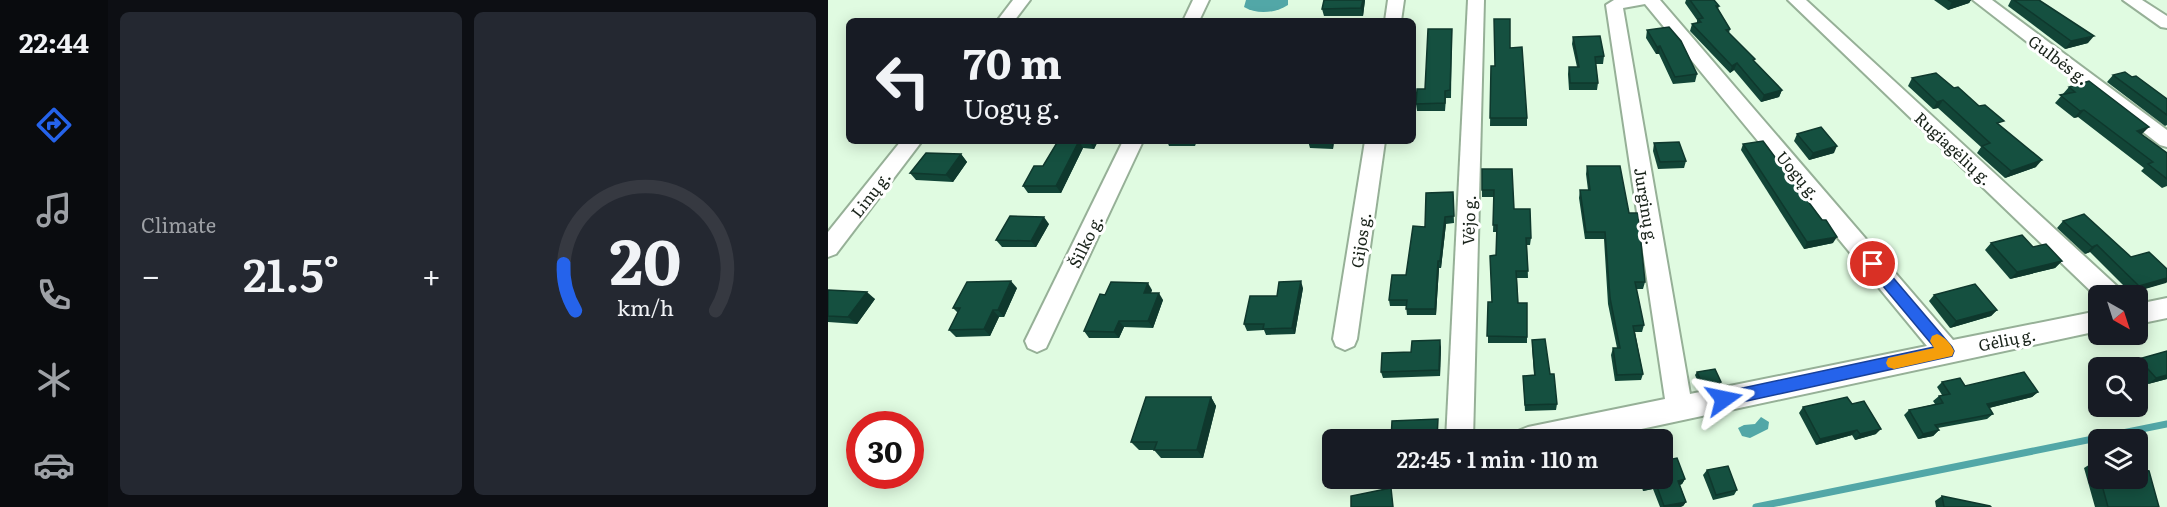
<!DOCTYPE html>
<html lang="en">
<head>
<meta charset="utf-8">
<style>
  :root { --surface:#171b24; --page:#242831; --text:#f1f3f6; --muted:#9ea1a6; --line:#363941; --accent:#2563eb }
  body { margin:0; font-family:Literata,serif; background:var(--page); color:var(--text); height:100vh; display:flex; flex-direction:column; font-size:22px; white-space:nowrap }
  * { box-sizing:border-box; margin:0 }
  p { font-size:20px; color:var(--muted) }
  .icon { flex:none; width:33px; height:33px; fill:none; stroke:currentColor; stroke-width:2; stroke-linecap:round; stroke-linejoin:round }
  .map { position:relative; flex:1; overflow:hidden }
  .panel { display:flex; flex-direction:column; gap:12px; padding:12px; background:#0d0f14; width:720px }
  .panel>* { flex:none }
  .guide { position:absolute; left:18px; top:18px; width:570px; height:126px; border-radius:9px; box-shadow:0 3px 15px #0003; background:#171b24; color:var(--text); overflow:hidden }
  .needle { width:39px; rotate:141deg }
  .controls { position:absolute; left:1260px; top:285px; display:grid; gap:12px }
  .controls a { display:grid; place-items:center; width:60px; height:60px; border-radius:9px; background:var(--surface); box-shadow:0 3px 15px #0003; font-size:30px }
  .speed { position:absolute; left:18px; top:411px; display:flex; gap:12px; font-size:30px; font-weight:700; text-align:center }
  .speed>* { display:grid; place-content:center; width:78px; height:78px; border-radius:50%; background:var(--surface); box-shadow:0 3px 15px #0003; line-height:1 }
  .speed .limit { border:9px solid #d22; background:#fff; color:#111 }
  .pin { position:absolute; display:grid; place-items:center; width:51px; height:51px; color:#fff; margin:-26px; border:3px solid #fff; border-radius:50%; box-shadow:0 2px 6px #0007 }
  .me { position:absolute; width:66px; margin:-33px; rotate:78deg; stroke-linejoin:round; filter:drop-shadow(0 0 4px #0008) }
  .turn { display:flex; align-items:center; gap:21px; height:126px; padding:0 18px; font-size:27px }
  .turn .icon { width:78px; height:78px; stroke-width:2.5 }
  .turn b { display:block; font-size:42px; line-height:51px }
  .big { font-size:45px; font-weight:600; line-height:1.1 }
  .panel .widget { flex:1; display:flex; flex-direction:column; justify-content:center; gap:9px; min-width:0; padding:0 21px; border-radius:9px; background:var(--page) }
  .panel .dial { align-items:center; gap:0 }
  .dial svg { height:156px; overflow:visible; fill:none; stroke:var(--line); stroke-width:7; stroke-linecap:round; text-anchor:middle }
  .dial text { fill:var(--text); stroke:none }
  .heat { display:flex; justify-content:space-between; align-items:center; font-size:33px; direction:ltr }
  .panel .tiles { flex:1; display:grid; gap:12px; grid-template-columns:repeat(2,1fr) }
  .trip { position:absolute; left:494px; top:429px; width:351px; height:60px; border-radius:9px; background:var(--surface); box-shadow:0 3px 15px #0003; font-weight:600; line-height:60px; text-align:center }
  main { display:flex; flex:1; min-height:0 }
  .tabs { display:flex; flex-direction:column; width:108px; justify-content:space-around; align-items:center; background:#090b0e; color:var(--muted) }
  .tabs .icon { width:42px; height:42px }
  .tabs .on { color:var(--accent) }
  .tabs b { font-size:27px; color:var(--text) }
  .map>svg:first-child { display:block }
  .water { fill:#52a7a7 }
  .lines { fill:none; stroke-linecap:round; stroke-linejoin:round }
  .stream { stroke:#52a7a7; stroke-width:7 }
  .minor-casing { stroke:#96b097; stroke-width:4 }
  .minor { fill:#fff; fill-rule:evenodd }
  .wall { fill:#124537 }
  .shaded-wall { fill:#0f382d }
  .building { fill:#155040; stroke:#0f382d; stroke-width:1.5 }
  .route { fill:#2563eb; stroke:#184099; stroke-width:1.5 }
  .slow { fill:#f59e0b }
  .labels { text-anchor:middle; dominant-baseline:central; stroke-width:6; stroke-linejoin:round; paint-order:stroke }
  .street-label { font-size:16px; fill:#182219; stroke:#fff }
</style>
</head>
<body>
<main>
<nav class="tabs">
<b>22:44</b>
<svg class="icon on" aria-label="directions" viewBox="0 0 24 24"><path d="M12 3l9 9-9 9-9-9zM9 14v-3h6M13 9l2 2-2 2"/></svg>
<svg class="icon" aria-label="music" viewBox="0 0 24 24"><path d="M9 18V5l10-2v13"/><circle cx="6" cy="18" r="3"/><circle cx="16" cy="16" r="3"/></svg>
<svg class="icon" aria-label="phone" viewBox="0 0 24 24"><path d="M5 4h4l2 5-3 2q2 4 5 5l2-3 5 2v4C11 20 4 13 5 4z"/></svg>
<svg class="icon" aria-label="climate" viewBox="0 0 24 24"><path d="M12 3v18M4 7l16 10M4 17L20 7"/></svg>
<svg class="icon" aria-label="car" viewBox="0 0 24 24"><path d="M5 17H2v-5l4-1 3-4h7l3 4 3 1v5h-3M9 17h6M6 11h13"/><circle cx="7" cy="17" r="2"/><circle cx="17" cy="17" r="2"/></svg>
</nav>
<section class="panel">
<div class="tiles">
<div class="widget"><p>Climate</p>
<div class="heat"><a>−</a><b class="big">21.5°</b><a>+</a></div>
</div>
<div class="widget dial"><svg viewBox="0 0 100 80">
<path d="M14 69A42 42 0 1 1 86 69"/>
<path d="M14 69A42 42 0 0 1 8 45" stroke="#2563eb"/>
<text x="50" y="56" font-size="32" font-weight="700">20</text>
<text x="50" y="72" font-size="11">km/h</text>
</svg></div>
</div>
</section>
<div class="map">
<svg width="1339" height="507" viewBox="0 0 1339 507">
  <rect width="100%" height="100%" fill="#e0fbe1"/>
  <g class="water">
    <path d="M418,0H460V5C448,13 429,15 416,7Z"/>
    <path d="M933,417L941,422L940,429L922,438L914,436L910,428L916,425L927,424Z"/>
  </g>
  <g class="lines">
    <path class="stream" d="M928,507L1339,424"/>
    <g class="minor-casing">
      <g id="minor">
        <path d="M185,0H202L186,21H169Z"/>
        <path d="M365,0H381L371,21H355Z"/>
        <path d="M560,0H576L573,21H557Z"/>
        <path d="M640,0H656L645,440H618Z"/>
        <path d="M786,0H832L1125,340L1270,311V331L762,440H687L690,431L700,427L837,399L778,5ZM817,4L1099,346L862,394L795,8Z"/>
        <path d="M960,0H978L1292,289L1296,296H1270V298Z"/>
        <path d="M1145,0H1164L1339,130V147L1332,145Z"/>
        <path d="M1295,0H1314L1339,16V28L1333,27Z"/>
        <path d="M73,141H94L8,254L0,257V232Z"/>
        <path d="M295,141H315L218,348L209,352L200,348L197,341Z"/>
        <path d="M537,141H557L529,339L526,346L517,350L508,346L505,339Z"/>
        <path d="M1339,298V318L1310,324V304Z"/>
      </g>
    </g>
    <use href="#minor" class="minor"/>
  </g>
  <g class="wall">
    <path d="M537,0L535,16H496L494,9Z"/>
    <path d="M858,0H886L891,6L890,9L902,29L901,33L926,61L954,90L951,97L933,102L906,70L902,73L862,31L864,24L869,23V20L857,3Z"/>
    <path d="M1106,0H1143L1141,3L1120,10Z"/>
    <path d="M1183,0H1211L1260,43L1237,49L1180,6Z"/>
    <path d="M624,29L623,98H618L617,111H589L588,104L597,89Z"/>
    <path d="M819,30L869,74L867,82L845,84L831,54H828L818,38Z"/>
    <path d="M745,37L776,56L775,64H768L770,83L769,90H741L740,74L741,67H749L744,44Z"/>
    <path d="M682,48L699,118V126H662L663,66H667Z"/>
    <path d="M1285,75L1304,77L1339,99V125L1337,126L1279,82Z"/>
    <path d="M1084,78L1126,88L1172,126L1208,167L1177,178L1149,153L1153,147L1110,108L1105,109L1080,86Z"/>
    <path d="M1241,87L1313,134L1339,153V186L1334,188L1313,171L1316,168L1250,117L1246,118L1227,103Z"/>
    <path d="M969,134L1006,153L981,160L966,141Z"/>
    <path d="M230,141H270L266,149L255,148L233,193H200L195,186L215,166Z"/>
    <path d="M339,141H369L367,146H341Z"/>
    <path d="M480,141H506L505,149L482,148Z"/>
    <path d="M826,143L858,161L856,168L830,169L825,151Z"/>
    <path d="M915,144L994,220L1005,243L976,249L913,150Z"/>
    <path d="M133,154L139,162L125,182L88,180L82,173Z"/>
    <path d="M759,166L801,213L817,282L815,289H808L816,325L814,332H807L815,374L813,380L787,381L783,355L785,348H789L780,304L776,239H757L751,198L752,190H760L758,174Z"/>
    <path d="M654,169L686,209L703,238L702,245H699L700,278H689L690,303L699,337V343H660V302H664L668,255L669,232H665L666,197H654Z"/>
    <path d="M625,192L626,223L618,224L613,268H611L608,315H579L578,306H562L561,300L578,275Z"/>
    <path d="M1235,221L1303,257L1339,269V282L1303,293L1262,252L1257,254L1229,228Z"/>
    <path d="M221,224L208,247H174L168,240Z"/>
    <path d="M1163,243L1234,261L1227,268L1182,279L1157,250Z"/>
    <path d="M189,288L176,317H171L162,336L128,337L121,330L130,313L125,308Z"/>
    <path d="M475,288L467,334L438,335L436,330L419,331L416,324L449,296Z"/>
    <path d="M0,290L47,299L29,324L0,322Z"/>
    <path d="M324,290L323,293L335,300L325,328L296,327L291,338H261L256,331L277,295Z"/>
    <path d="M1106,295L1169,310L1163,316L1122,328L1101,301Z"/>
    <path d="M704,340L722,374L729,404L728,410L697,411L695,376L706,375L704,347Z"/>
    <path d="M613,347L612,376L555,378L553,372L583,352Z"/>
    <path d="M1339,351V379L1320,384L1310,373V368H1305L1302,365L1311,359Z"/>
    <path d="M869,372L893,382L891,385L873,389L867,375Z"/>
    <path d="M1114,382L1137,386L1210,392L1204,397L1161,408L1165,414L1159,419L1110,428L1111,430L1105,436L1090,439L1076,415L1081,410L1107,404L1105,401L1111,396L1114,395L1109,387Z"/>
    <path d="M383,397L388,406L375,458H333L326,450H311L303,442Z"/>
    <path d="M1024,404L1048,434L1027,440L1024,435L988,445L971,413L975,407Z"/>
    <path d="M1267,461L1270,462V478H1310L1331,507H1267L1256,468Z"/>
    <path d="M879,470L909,490L906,495L885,500L875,475Z"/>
    <path d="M811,478L857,479L854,484L852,485L858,502L855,506L853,507H832L825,489L815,491Z"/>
    <path d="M1114,496L1163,507H1108L1107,501Z"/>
  </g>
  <g class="shaded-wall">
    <path d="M535,0H537L535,16L533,8Z"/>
    <path d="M1131,0H1143L1141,3L1120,10L1124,2Z"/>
    <path d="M1266,36L1260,43L1237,49L1243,41Z"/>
    <path d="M832,46L831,54H828L829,47Z"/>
    <path d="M909,63L906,70L902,73L904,66Z"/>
    <path d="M954,90L951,97L933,102L936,95Z"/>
    <path d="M1115,100L1110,108L1105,109L1109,102Z"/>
    <path d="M1256,110L1250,117L1246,118L1252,111Z"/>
    <path d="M1321,127L1314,134L1302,138L1309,131Z"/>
    <path d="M251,141L255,148L233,193L228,186Z"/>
    <path d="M261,141H270L266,149Z"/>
    <path d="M503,141H506L505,149Z"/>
    <path d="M1009,146L1006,153L981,160L985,153Z"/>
    <path d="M133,154L139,162L125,182L118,175Z"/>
    <path d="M1214,160L1208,167L1177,178L1183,171Z"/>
    <path d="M216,217L221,224L208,247L203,241Z"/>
    <path d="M617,217L618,224L613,268L612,261Z"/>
    <path d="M1009,237L1005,243L976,249L979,242Z"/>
    <path d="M1269,245L1262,252L1257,254L1264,247Z"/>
    <path d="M610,261L611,268L608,315L607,309Z"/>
    <path d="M1234,261L1227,268L1182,279L1189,272Z"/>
    <path d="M1339,278V282L1338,283L1303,293L1311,286Z"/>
    <path d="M183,281L189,288L176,317L170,310Z"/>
    <path d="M473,281L475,288L467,334L464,328Z"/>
    <path d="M320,283L324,290L320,300L316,293Z"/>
    <path d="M39,292L47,299L29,324L20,317Z"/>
    <path d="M331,293L335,300L325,328L320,321Z"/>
    <path d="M165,310L171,317L162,336L156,329Z"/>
    <path d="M1169,310L1163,316L1122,328L1128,321Z"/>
    <path d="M291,321L296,327L291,338L286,332Z"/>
    <path d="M612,340L613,347L612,376L611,370Z"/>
    <path d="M1339,375V379L1320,384L1328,378Z"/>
    <path d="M893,382L891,385L873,389L875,386Z"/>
    <path d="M1210,392L1204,397L1153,410L1159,404Z"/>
    <path d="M383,397L388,406L375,458L369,450Z"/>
    <path d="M1053,429L1048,434L1027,440L1032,434Z"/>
    <path d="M1029,430L1024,435L988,445L992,439Z"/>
    <path d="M1111,430L1105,436L1090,439L1095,434Z"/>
    <path d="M857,479L854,484L848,486L850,481Z"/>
    <path d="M828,484L825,489L815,491L817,486Z"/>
    <path d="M858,502L855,506L835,507L836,506Z"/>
  </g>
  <g class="building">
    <path d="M496,0H535L533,8L494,9Z"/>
    <path d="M862,0H886L891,6H888L902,29L898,30L927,59L925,60L954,90L936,95L909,63L904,66L864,24L873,22L870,19L875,18Z"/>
    <path d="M1120,0H1131L1124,2Z"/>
    <path d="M1186,0H1211L1266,36L1243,41Z"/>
    <path d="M666,19H682V48L694,47L699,118H662L663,66H667Z"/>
    <path d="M841,27L853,41L869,74L847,77L832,46L829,47L819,30Z"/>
    <path d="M600,29H624L622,90L617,91V103L588,104L589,89H597Z"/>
    <path d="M772,36L776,56L767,57L770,83H742L741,67H751L745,37Z"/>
    <path d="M1297,72L1304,77L1308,76L1339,99V115L1285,75Z"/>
    <path d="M1108,73L1126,88L1130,87L1151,106L1157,105L1176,121L1169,123L1214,160L1183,171L1154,146L1162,143L1115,100L1109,102L1084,78Z"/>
    <path d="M1261,81L1321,127L1309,131L1339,153V179L1320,164L1325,162L1256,110L1252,111L1232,95L1247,92L1241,87Z"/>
    <path d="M993,127L1009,146L985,153L969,134Z"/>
    <path d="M230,141H262H251L228,186H195L206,166H215Z"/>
    <path d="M935,141L994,220H998L1009,237L979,242L915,144Z"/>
    <path d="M851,142L858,161L832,162L826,143Z"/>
    <path d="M98,153L133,154L118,175L82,173Z"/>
    <path d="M759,166H792L801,213H810L817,282H807L816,325L805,326L815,374L789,375L785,348H792L782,298L777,232H758L752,190H762Z"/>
    <path d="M654,169H684L686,209H702L703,238H698L700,271H688L690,303H699V337L659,336L660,302H664L662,256L668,255L669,225H665L666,190H654Z"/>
    <path d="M625,192L626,216L617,217L612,261H610L607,309H578L579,300H561L564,275H578L585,226L597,227L598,193Z"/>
    <path d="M1256,214L1303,257L1321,252L1339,269V278L1311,286L1269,245L1264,247L1235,221Z"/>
    <path d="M182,216L216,217L203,241L168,240Z"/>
    <path d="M1194,235L1205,247L1218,244L1234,261L1189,272L1163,243Z"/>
    <path d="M183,281L170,310H165L156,329L121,330L132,308H125L139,282Z"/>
    <path d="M473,281L464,328L435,329L436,324H416L422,296H449L451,282Z"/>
    <path d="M283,282L320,283L316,293H331L320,321H291L286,332L256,331L272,294L277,295Z"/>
    <path d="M1147,284L1169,310L1128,321L1106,295Z"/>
    <path d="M0,290L39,292L20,317L0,316Z"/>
    <path d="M717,339L722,374H726L729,404L697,405L695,376L707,375L704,340Z"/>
    <path d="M612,340L611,370L553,372L554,353L583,352L584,341Z"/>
    <path d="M1339,351V375L1328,378L1311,359Z"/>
    <path d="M887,369L893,382L875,386L869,372Z"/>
    <path d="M1196,372L1210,392L1159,404L1165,414L1107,425L1111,430L1095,434L1081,410L1115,403L1111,396L1122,394L1114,382L1132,378L1137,386Z"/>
    <path d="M318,397H383L369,450H326L329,442H303Z"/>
    <path d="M1019,397L1024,404L1036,401L1053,429L1032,434L1029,430L992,439L975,407Z"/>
    <path d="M610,419L609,439L563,440L564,421Z"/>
    <path d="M849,458L857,479L850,481L858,502L836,506L828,484L817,486L814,478H834V461Z"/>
    <path d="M1267,461L1270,462V473Z"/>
    <path d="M900,466L909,490L888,495L879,470Z"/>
    <path d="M1310,469L1321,471L1331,507H1280L1272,478H1310Z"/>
    <path d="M563,488L565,507H523V496Z"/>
    <path d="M1114,496L1162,506L1163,507H1116Z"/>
  </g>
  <path class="route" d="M1045,259L1050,260L1124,347L1126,351L1124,356L896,406L890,404L888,399L890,394L896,392L1106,347L1040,268L1038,264Z"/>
  <path class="slow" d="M1109,334C1117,337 1123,344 1126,351L1124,356L1066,369L1060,367L1058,363L1060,358L1106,348L1102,341L1104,336Z"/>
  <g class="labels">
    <g class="street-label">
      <text transform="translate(1231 59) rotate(37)">Gulbės g.</text>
      <text transform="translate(1126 148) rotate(43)">Rugiagėlių g.</text>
      <text transform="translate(971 175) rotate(50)">Uogų g.</text>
      <text transform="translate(42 194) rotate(-52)">Linų g.</text>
      <text transform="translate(819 206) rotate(81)">Jurginų g.</text>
      <text transform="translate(640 220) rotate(-88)">Vėjo g.</text>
      <text transform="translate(532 240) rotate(-81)">Gijos g.</text>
      <text transform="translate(257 241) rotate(-64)">Šilko g.</text>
      <text transform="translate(1179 339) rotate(-11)">Gėlių g.</text>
    </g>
  </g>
</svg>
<div class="controls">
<a><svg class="needle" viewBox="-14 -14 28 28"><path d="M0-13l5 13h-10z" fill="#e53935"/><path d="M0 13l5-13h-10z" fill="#9ea1a6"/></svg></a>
<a><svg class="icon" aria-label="search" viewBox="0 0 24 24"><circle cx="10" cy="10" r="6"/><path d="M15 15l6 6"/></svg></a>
<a><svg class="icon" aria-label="layers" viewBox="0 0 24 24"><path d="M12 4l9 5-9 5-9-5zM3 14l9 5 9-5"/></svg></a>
</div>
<div class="speed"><div class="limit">30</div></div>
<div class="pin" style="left:1045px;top:264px;background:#d93025"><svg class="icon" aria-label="arrive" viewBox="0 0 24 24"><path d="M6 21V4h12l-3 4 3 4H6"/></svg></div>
<svg class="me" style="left:896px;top:399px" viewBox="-20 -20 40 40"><path d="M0-17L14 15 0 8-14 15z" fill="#2563eb" stroke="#fff" stroke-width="4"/></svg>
<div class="trip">22:45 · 1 min · 110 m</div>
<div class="guide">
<div class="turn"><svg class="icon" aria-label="left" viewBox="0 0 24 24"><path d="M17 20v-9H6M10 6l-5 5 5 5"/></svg><div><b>70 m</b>Uogų g.</div></div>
</div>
</div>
</main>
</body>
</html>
